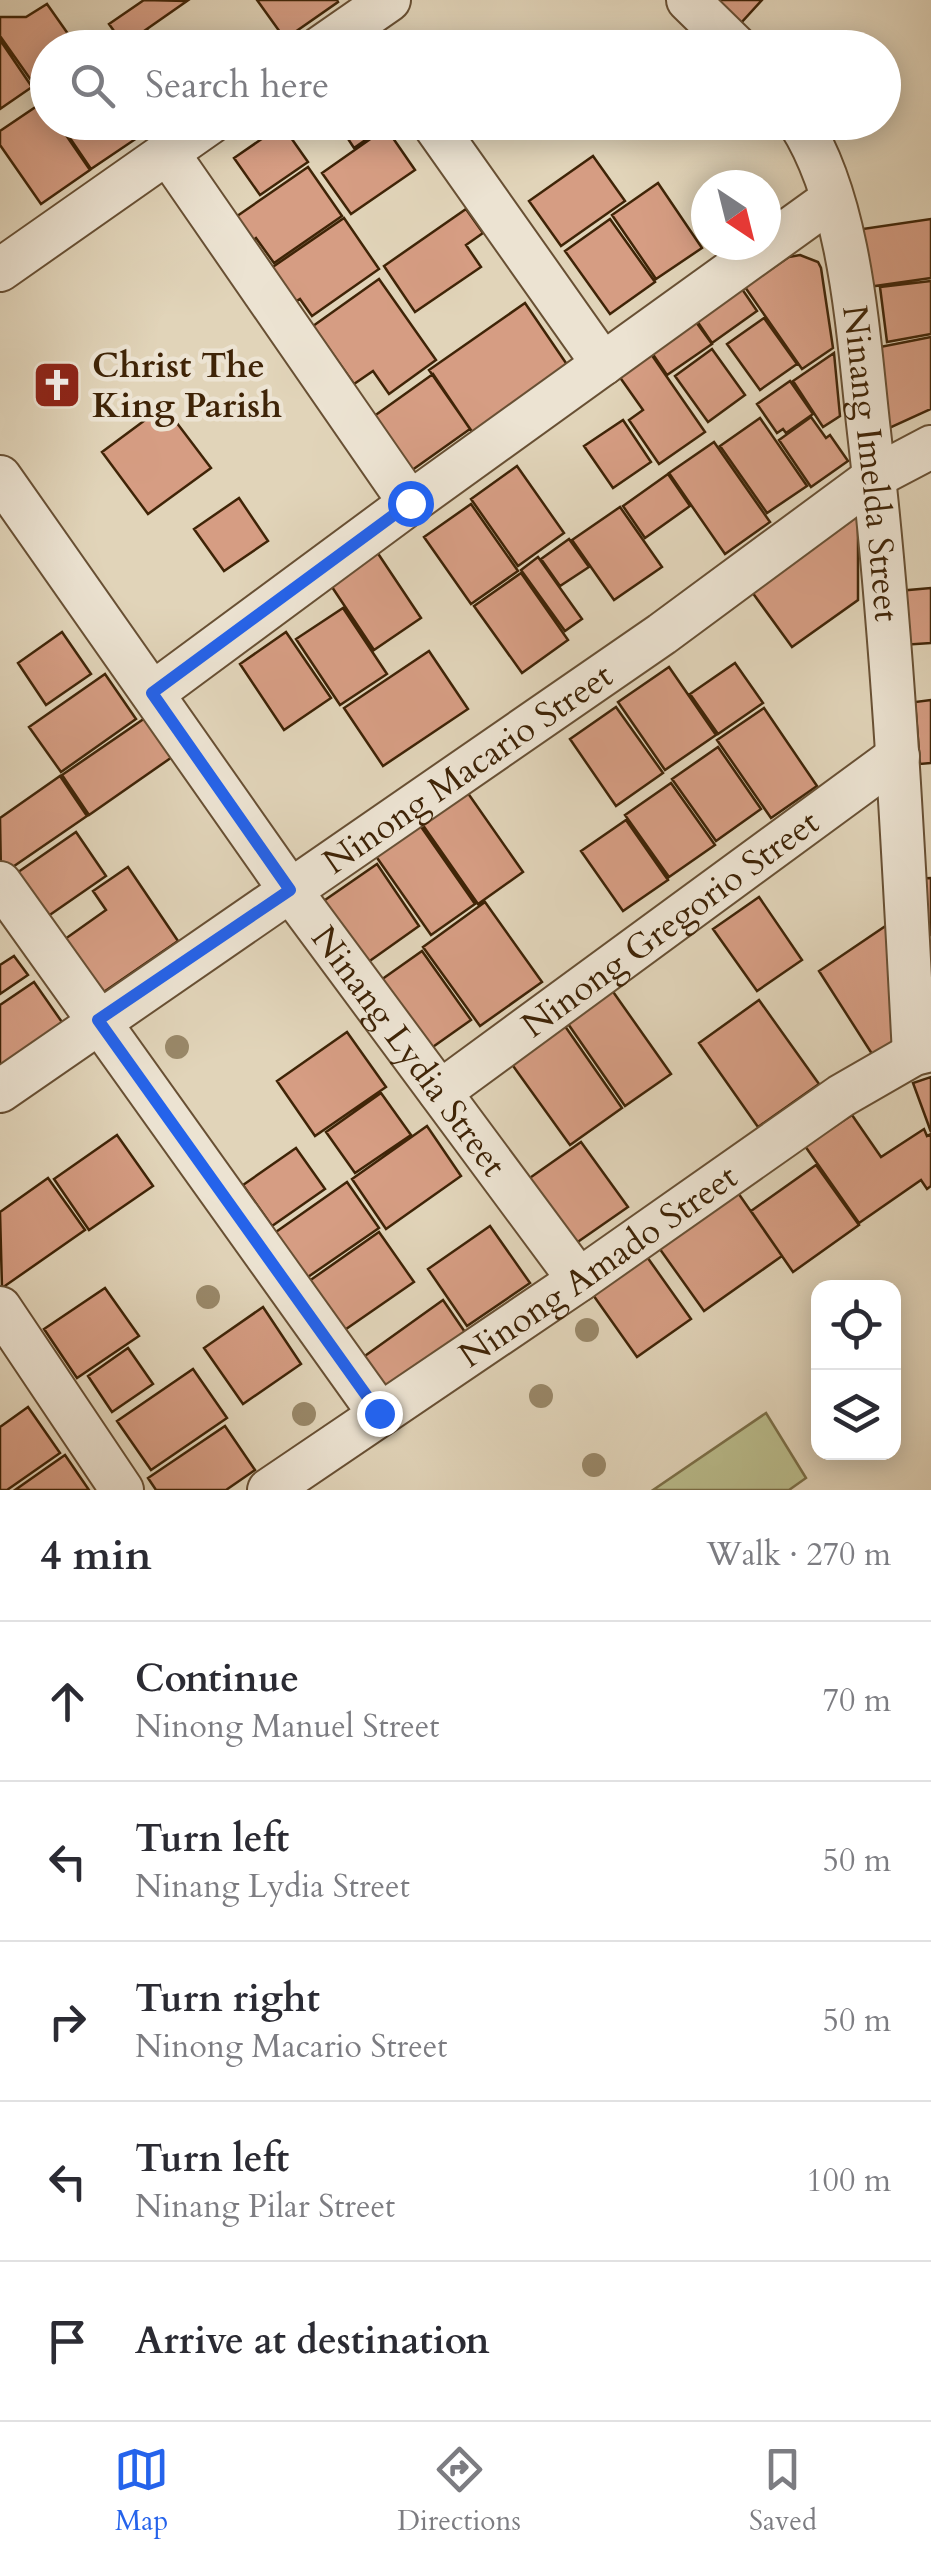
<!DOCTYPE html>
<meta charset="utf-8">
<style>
body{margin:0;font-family:Cardo,serif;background:#f7f7f7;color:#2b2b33}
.controls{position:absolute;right:30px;bottom:30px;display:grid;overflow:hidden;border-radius:20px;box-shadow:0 5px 25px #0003}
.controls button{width:90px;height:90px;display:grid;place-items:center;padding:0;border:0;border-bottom:2px solid #e1e1e2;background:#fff;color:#2b2b33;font:50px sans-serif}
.compass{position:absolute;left:691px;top:170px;width:90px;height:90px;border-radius:50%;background:#fff;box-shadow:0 5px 25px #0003;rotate:145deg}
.stop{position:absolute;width:30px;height:30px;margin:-22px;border:8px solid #2563eb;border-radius:50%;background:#fff}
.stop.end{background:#2563eb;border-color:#fff;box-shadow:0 2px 10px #0008}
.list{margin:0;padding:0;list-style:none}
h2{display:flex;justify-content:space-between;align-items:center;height:130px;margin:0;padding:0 40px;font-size:42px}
h2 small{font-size:32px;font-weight:400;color:#7c7c81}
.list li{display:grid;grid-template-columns:65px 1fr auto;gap:30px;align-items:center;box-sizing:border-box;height:160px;padding:0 40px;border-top:2px solid #e1e1e2}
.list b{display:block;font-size:38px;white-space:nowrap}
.list p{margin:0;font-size:32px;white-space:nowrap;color:#7c7c81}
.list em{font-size:32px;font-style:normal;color:#7c7c81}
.icon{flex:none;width:55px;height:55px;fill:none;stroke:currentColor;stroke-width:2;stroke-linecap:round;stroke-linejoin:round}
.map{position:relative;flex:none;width:931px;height:1490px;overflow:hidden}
.search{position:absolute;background:#fff;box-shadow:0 5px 25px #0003;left:30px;right:30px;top:30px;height:110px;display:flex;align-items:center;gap:25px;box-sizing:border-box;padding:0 35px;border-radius:55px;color:#7c7c81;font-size:38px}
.sheet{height:930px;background:#fff}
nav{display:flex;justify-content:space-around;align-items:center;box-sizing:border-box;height:140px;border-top:2px solid #e1e1e2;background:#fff;font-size:28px;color:#7c7c81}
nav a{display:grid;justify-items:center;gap:5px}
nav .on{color:#2563eb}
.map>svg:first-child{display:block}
.green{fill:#b9bb8b;stroke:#7c7049;stroke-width:2.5}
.building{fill:#d69d83;stroke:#3f2407;stroke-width:2.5}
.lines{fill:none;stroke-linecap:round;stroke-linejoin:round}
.minor-casing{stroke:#685034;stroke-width:46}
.minor{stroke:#ece3d2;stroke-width:42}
.tree{fill:#998869}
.route{stroke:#2563eb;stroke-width:12}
.labels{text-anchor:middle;stroke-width:9;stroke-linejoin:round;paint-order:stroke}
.poi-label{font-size:35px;font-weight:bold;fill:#3f2407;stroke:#ece3d2;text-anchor:start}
.street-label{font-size:35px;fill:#3f2407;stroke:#ece3d2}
</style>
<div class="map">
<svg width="931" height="1490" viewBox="0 0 931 1490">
<rect width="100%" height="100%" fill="#e1d4b9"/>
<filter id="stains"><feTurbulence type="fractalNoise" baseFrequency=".002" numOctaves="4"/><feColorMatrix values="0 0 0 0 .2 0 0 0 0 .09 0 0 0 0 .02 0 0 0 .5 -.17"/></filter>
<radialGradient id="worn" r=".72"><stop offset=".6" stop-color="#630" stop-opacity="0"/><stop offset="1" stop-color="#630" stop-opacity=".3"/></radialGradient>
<path class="green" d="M766,1413L806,1478L789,1490H653Z"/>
<path class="building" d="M144,0L187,1L124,45L109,24Z
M257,0H337L338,2L285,39Z
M710,0H762L740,24Z
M47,4L78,48H48V84L38,90L0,36V17H26Z
M148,31L160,48H124Z
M0,40L32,87L0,109Z
M43,102L48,108V122H57L90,170L41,204L0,145V131Z
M59,122H131L140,136L91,169Z
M132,122H160L141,136Z
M337,122H391L354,148Z
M282,125L308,162L260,195L234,158Z
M386,128L415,170L351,214L322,173Z
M593,156L625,201L561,246L529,201Z
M308,167L342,216L274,263L256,238L244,247L227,223Z
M658,183L702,248L656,279L612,215Z
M466,209L483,233L466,245L481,267L415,312L384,266Z
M344,218L379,269L312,316L300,299L287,307L264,273Z
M610,219L655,282L610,314L565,251Z
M931,219V278L861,288L849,231Z
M800,255L818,262L821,268L833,348L802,369L745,287L789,257Z
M379,279L436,360L389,394L373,371L354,384L313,326Z
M931,281V334L887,342L880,287Z
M742,289L757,311L712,343L697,321Z
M525,303L568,366L473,433L429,370Z
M764,318L797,364L760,390L727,344Z
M696,322L712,344L667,375L652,353Z
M931,337V409L885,430L875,348Z
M712,349L745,395L708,422L675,376Z
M834,353L840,416L823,427L793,381Z
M651,354L705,432L659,464L629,420L643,410L619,376Z
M433,374L470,429L408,473L370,419Z
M790,381L813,414L786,433L783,429L777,433L757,404Z
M164,406L211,468L148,514L102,452Z
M811,417L826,438L830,435L848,461L811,487L779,440Z
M760,418L807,486L767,513L720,446Z
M623,420L651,462L613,488L584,446Z
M714,442L770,522L725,554L669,473Z
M517,466L564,533L518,566L471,499Z
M668,474L690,506L645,538L623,506Z
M239,498L268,541L224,571L194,529Z
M471,504L518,571L471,604L424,537Z
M620,507L662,567L614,600L572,540Z
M858,516V600L792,647L752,592Z
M569,539L589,567L560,586L541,559Z
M377,552L421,618L374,650L330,584Z
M538,557L582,619L565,631L521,570Z
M521,573L568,640L522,673L474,606Z
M931,588V643L902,645L898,591Z
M343,608L387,674L340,705L296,639Z
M62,632L91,674L46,705L18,663Z
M286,632L331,698L284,730L240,664Z
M429,651L468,709L383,766L344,708Z
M735,663L763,703L718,734L690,694Z
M669,667L716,735L665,770L618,702Z
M105,674L136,719L61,772L29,727Z
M931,700V763L920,764L915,702Z
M616,707L663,773L616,806L570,739Z
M764,708L817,786L771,818L717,740Z
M148,716L175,755L89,815L62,775Z
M718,747L761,809L716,841L672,779Z
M60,776L87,816L1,875L0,818Z
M671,783L715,845L669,877L625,815Z
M465,789L523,872L478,904L420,821Z
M626,820L668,880L623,911L581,851Z
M417,821L475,904L431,935L373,852Z
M76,832L106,876L41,921L11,877Z
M377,864L419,926L357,970L312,909Z
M128,867L178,941L95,998L58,944L106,910L93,891Z
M931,878V935L920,936L916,879Z
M759,897L802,960L757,991L713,929Z
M485,902L542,982L480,1026L423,947Z
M887,925L897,1043L874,1057L819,971Z
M422,951L471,1020L420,1056L371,987Z
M14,956L28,975L0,994V965Z
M34,982L64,1025L0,1070V1005Z
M609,986L671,1074L625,1106L564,1018Z
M759,1000L819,1084L758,1127L699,1043Z
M560,1019L622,1108L570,1145L506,1056Z
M347,1032L386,1087L315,1136L277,1081Z
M931,1077V1132L913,1083Z
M381,1093L411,1135L355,1173L326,1132Z
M852,1115L881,1157L924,1129L927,1136L931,1134V1186L927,1189L921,1180L859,1223L805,1146Z
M427,1126L461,1176L386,1229L352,1179Z
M117,1135L153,1186L89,1230L54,1179Z
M581,1142L628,1207L569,1248L524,1182Z
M296,1148L325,1189L272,1226L243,1185Z
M816,1165L859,1225L793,1272L751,1211Z
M48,1178L85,1230L2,1288L0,1212Z
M347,1182L379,1228L305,1279L273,1234Z
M736,1190L782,1256L704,1311L657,1245Z
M490,1226L530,1283L467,1326L428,1269Z
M379,1232L414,1282L336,1336L302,1286Z
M645,1254L691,1319L637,1357L591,1292Z
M105,1288L139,1336L77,1378L44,1329Z
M443,1300L469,1338L381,1400L355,1363Z
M263,1307L301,1364L243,1404L204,1348Z
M128,1348L153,1384L112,1412L88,1376Z
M193,1369L227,1418L151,1470L117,1421Z
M28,1407L60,1453L7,1490H0V1427Z
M225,1426L255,1470L226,1490H156L148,1478Z
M65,1455L89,1490H15Z"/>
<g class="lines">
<g class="minor-casing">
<g id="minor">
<path d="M688,0L737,48"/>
<path d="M320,48L389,0"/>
<path d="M432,122L603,364"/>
<path id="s1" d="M799,122C852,204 858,337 869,432C893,638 903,846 914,1054"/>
<path d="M167,152L410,503"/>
<path d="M0,270L211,122"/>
<path id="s2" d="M0,477L290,890L579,1280"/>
<path d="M153,693L410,503L832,199"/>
<path d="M0,883L379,1413"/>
<path id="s3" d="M0,1091L662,634L876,476L931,447"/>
<path id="s4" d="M440,1092L898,756"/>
<path d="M0,1308L122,1490"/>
<path id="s5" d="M269,1490L579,1280L841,1096L914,1054L931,1050"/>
</g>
</g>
<use href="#minor" class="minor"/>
</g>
<g class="tree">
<circle cx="177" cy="1047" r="12"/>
<circle cx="208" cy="1297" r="12"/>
<circle cx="587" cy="1330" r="12"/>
<circle cx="541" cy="1396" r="12"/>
<circle cx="304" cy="1414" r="12"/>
<circle cx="594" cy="1465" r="12"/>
</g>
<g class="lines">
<path class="route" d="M379,1413L98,1020L290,890L152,693L410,503"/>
</g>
<defs>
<g id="church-square" transform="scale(2.5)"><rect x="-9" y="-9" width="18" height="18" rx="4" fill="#8f2418" stroke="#ece3d2"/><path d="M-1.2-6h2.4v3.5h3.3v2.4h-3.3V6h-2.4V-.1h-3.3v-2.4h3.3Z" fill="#fff"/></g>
</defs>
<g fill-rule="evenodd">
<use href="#church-square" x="57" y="385"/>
</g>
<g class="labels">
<g class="poi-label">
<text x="92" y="377">Christ The<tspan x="92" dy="40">King Parish</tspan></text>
</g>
<g class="street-label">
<text dy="12" stroke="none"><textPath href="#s1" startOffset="352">Ninang Imelda Street</textPath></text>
<text dy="12" stroke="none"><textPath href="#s3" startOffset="568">Ninong Macario Street</textPath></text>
<text dy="12" stroke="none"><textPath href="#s4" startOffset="285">Ninong Gregorio Street</textPath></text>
<text dy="12" stroke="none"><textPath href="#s2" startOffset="705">Ninang Lydia Street</textPath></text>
<text dy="12" stroke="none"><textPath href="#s5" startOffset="398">Ninong Amado Street</textPath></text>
</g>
</g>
<rect width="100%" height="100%" filter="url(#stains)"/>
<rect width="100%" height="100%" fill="url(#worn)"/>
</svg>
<div class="controls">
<button><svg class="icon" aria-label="locate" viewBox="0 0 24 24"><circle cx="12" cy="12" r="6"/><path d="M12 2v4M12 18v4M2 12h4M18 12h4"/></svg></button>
<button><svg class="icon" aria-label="layers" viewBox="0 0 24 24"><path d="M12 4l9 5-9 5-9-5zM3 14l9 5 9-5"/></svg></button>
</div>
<svg class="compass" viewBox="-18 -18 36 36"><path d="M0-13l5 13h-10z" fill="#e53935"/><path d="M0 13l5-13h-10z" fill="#7c7c81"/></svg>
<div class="stop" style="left:410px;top:503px"></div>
<div class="stop end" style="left:379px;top:1413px"></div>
<div class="search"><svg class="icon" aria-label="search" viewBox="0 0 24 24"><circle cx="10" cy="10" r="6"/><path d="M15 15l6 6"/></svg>Search here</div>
</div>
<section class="sheet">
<h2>4 min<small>Walk · 270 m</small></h2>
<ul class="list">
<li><svg class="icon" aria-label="ahead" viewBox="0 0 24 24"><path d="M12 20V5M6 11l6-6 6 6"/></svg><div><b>Continue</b><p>Ninong Manuel Street</p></div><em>70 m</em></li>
<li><svg class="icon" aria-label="left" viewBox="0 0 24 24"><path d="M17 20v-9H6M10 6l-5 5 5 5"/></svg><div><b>Turn left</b><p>Ninang Lydia Street</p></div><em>50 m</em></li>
<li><svg class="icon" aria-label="right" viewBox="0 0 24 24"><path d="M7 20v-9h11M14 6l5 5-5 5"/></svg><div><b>Turn right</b><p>Ninong Macario Street</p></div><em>50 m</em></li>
<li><svg class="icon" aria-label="left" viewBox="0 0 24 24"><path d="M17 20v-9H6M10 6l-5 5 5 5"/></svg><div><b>Turn left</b><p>Ninang Pilar Street</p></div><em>100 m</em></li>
<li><svg class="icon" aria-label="arrive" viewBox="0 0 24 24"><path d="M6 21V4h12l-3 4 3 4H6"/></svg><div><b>Arrive at destination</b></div></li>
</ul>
</section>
<nav>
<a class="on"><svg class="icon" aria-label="map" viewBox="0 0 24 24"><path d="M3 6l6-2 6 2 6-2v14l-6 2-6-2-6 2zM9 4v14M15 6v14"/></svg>Map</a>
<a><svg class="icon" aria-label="directions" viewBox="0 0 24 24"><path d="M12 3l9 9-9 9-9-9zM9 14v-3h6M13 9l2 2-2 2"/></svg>Directions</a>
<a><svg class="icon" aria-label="saved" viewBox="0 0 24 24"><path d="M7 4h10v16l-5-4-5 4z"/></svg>Saved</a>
</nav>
